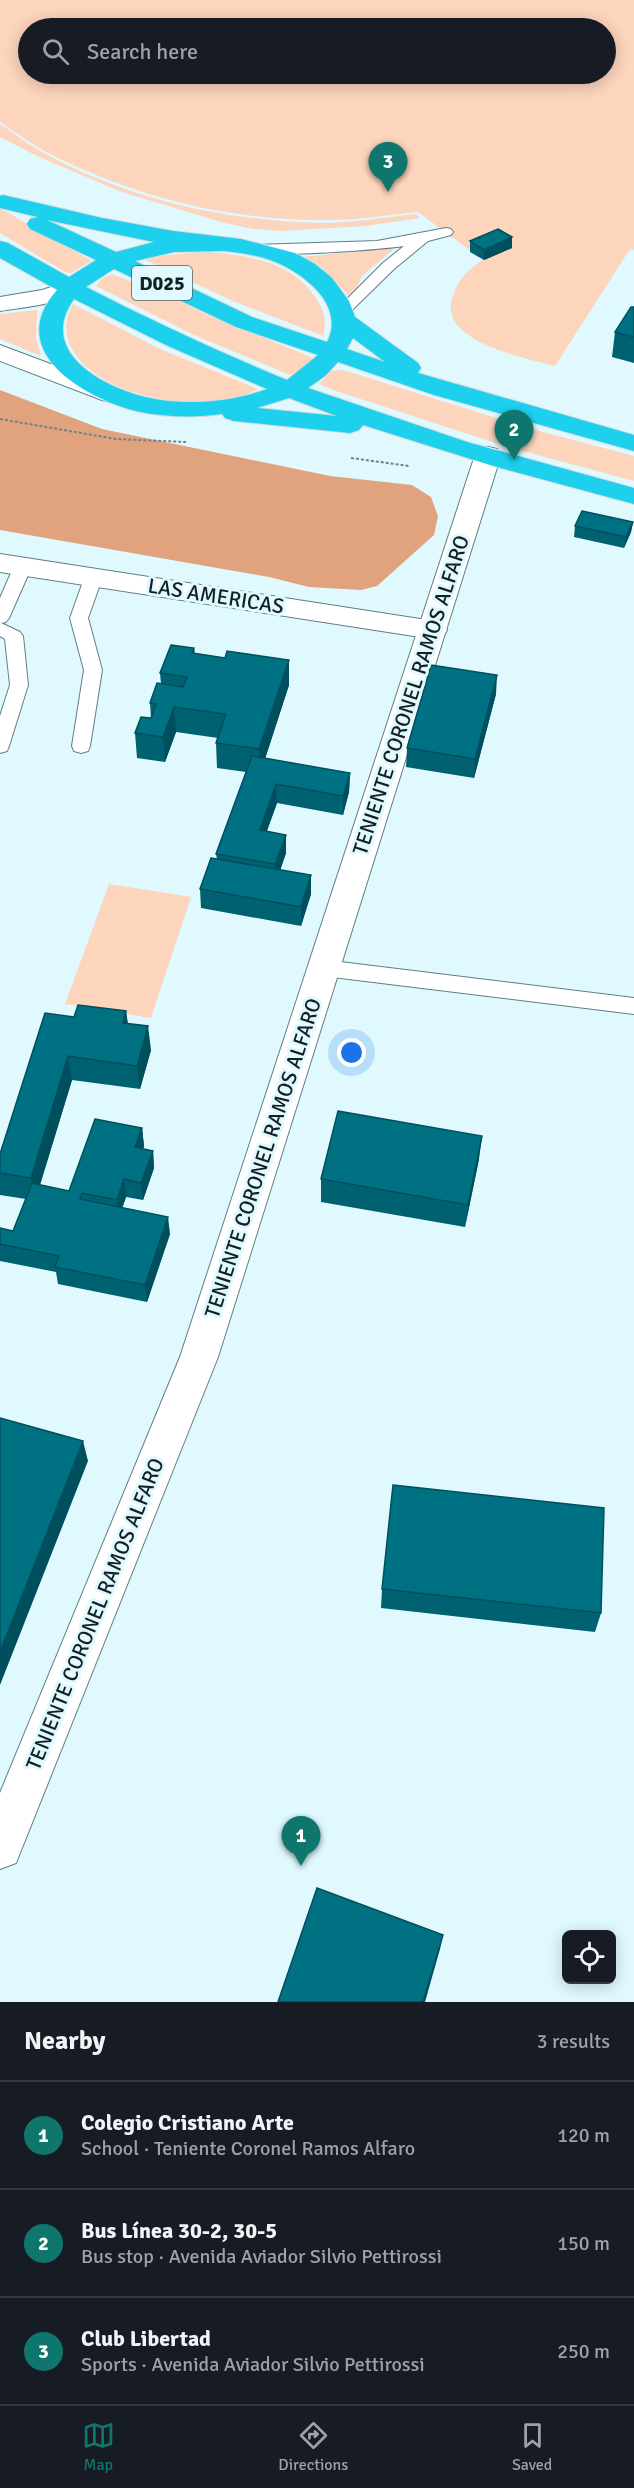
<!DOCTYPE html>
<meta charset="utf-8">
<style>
body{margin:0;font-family:Signika,sans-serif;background:#20242c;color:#f1f3f6}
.controls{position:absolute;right:18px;bottom:18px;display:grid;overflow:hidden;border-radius:9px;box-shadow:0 3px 15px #0003}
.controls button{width:54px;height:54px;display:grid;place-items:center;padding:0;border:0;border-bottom:2px solid #363941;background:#171b24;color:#f1f3f6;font:30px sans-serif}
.you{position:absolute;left:352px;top:1053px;width:21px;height:21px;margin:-15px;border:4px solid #fff;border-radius:50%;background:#1a73e8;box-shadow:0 0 0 9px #1a73e833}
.badge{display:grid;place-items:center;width:39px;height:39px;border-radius:50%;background:#0f766e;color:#fff;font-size:20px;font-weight:700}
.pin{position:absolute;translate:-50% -50px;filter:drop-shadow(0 2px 3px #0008)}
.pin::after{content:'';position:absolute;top:32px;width:21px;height:18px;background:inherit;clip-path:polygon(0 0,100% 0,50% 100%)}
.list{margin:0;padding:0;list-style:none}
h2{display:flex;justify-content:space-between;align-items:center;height:78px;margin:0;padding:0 24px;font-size:26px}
h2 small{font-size:20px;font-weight:400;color:#9ea1a6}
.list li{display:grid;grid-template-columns:39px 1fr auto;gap:18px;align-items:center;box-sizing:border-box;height:108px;padding:0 24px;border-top:2px solid #363941}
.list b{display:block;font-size:22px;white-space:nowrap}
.list p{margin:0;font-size:20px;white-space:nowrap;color:#9ea1a6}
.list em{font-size:20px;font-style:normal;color:#9ea1a6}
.icon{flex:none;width:33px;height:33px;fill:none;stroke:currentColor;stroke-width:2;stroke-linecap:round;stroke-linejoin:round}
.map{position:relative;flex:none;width:634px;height:2002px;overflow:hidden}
.search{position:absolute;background:#171b24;box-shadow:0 3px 15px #0003;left:18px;right:18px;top:18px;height:66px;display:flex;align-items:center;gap:15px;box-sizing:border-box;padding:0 21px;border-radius:33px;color:#9ea1a6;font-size:22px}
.sheet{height:402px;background:#171b24}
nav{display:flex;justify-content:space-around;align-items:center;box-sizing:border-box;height:84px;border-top:2px solid #363941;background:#171b24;font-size:16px;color:#9ea1a6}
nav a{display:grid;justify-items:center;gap:3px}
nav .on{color:#0f766e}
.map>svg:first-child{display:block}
.green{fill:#fdd4bc;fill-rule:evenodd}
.forest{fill:#e0a37d}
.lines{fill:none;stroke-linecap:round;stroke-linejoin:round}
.service-casing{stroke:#617e85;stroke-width:2}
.minor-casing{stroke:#617e85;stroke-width:2}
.tertiary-casing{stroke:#617e85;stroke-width:2}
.motorway-casing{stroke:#d9dbdb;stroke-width:2}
.path{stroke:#708387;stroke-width:2;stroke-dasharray:3 2;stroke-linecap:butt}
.service{fill:#fff;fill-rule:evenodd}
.minor{fill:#fff;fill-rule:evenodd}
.tertiary{fill:#fff;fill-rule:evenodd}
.motorway{fill:#1cd0ee;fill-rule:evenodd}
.wall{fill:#006171}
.shaded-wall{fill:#004f5c}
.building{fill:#007183;stroke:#004f5c;stroke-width:1.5}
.labels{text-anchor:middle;stroke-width:6;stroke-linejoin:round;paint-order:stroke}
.shield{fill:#dff9ff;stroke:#506064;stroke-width:1.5}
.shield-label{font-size:20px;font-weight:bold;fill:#131f21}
.street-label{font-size:21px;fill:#131f21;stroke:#dff9ff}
</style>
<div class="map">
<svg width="634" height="2002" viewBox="0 0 634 2002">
<rect width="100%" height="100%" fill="#dff9ff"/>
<path class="green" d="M0,0H634V250L630,249L555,366C526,358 439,342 452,299C458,279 467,270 483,260L418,212C388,215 357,220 327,220C230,221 136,197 50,154C33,145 16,133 0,122ZM28,28H606V74H28Z
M0,124C14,133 27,144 42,152C127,199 224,221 321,223C352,223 385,217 416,214L420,218L366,226L280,231L253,229L221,222L122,192L39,157L0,137Z
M0,208L90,260L91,261L71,273L65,272L0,233Z
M395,248L362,276L353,296L350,297L321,267L301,257Z
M206,252C246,255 291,261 315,297C324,309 327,321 323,336L233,301L145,260L157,256Z
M112,274L166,295L214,318L311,357L312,360L304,368L290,375L194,335L96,286L103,278Z
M73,304L160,349L258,389C210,417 92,399 69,343C64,329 66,316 73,304Z
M37,310L36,338L41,356L0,339V314Z
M343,370L528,428L634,456V481L508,447L333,390L319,384L331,371Z
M109,884L191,897L151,1018L65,1004Z"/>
<path class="forest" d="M0,390L102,429L330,476L412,485L431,497L438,516L434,535L377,586L361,590L309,587L269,577L0,530Z"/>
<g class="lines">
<g class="service-casing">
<path id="service" d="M446,228L451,229L453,232L451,235L428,241L394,269L347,315H337L334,312L383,263L404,246C383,249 257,260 248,249L255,245L377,241Z
M23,560L29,562L32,566L9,618L6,622L1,623L20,632L23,636L28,685L9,746L7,751L0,753V716L10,685L5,639L0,636V598L14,566L17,562Z
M94,570L100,572L103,576L88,618L102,670L90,746L88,751L81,753L74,751L72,746L84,670L70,618L85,576L88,572Z
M324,960L634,998V1014L324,976L317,974L314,968L317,962Z"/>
</g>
<g class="minor-casing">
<path id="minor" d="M0,554L433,621L443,623L447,630L443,637L433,639L0,572Z"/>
</g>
<g class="tertiary-casing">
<path id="tertiary" d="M70,281L78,283L82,288C71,303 19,308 0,311V297L42,290Z
M0,345L120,390L123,395L120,400L111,402L102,400L0,361Z
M488,447L497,449L501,455L218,1357L16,1863L0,1869V1793L180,1357L475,455L479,449Z"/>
</g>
<g class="motorway-casing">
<path id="motorway" d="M3,195L102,218L173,231L241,239L295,253L315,264L332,278L349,301L355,317L418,363L421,368L418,373L634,435V451L434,395L338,362L325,376L308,388L467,442L634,488V504L493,466L363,425L359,430L350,433L234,421L225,418L222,414C195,418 167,417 140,412C87,400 2,352 57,290L0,258V241L8,243L69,277L96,260L30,229L27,224L30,219L38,217L0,208V196ZM47,220L154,242L116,252ZM225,251C243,253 263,256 280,264C308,277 345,307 327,342L252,317L135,261L174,252ZM114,269L236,327L318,355L287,380C219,352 152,321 86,287ZM74,299L168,346L267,389C234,401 196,405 161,400C116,394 33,357 74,299ZM353,338L385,362L347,349ZM289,398L337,416L257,408Z"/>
</g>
<path class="path" d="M0,419L116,439L186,442
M351,458L409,466"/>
<use href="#service" class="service"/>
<use href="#minor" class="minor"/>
<use href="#tertiary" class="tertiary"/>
<use href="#motorway" class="motorway"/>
</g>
<path class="wall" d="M512,237V248L484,260L470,252V241Z
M634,307V363L612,357L615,332Z
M633,522L631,532L624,548L574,537L575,526Z
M194,648L195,653L225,658L289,660V685L265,759L350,773L349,792L343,815L277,803L267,831L286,835V853L280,870L311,875V894L301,926L201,908L200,889L217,859L216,854L246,772L217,768L216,743L218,738L176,732L165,762L137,758L135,733L151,718L150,703L161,684L160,673Z
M496,694L474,778L406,767L407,748Z
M126,1011L128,1024L151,1050L140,1089L72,1080L40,1185L69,1191L142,1128L144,1146L143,1149L153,1151L154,1168L143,1200L126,1197L122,1208L170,1234L147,1302L58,1284L56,1272L0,1261V1228L13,1231L26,1199L0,1195V1154L74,1017Z
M479,1159L465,1227L321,1202V1179Z
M382,1589L601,1613L595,1632L381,1608Z"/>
<path class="shaded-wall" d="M512,237V248L484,260V250Z
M633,522L631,532L624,548L626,537Z
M289,660V685L260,774L259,749Z
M497,675L496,694L474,778L475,759Z
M174,707L176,732L165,762L163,737Z
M350,773L349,792L343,815V796Z
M276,784L277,803L260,849V830Z
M286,835V853L276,883L275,864Z
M311,875V894L301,926V907Z
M126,1011L129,1035L123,1023Z
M148,1026L151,1050L140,1089L137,1066Z
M68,1056L72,1080L35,1201L31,1178Z
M142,1128L144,1146L137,1165L135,1147Z
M482,1136L479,1159L465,1227L468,1205Z
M153,1151L154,1168L143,1200L141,1183Z
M124,1179L126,1197L119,1218L117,1200Z
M168,1217L170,1234L147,1302L145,1285Z
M83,1441L88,1461L0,1685V1652Z
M443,1935L440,1949L425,2002H423Z"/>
<path class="building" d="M498,229L512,237L484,250L470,241Z
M631,307H634V337L615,332Z
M582,511L633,522L626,537L575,526Z
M171,645L194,648L192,653L225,658L227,651L289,660L259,749L216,743L226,714L174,707L163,737L135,733L141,717L151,718L156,704L150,703L157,683L183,687L187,677L160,673Z
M431,665L497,675L475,759L407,748Z
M252,756L350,773L343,796L276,784L260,830L286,835L275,864L216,854Z
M211,858L311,875L301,907L200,889Z
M78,1005L126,1011L123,1023L148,1026L137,1066L68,1056L31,1178L0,1173V1154L45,1013L74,1017Z
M338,1111L482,1136L468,1205L321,1179Z
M95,1119L142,1128L135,1147L153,1151L141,1183L124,1179L117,1200L82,1193L80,1199L168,1217L145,1285L55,1267L59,1256L0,1244V1228L13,1231L32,1183L69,1191Z
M0,1418L83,1441L0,1652Z
M393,1485L604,1508L601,1613L382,1589Z
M317,1888L443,1935L423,2002H278Z"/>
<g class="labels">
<rect class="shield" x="132" y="266" width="60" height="34" rx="4.5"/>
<g class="shield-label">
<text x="162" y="290">D025</text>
</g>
<g class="street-label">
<text transform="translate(216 596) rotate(9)" y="7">LAS AMERICAS</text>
<text transform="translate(411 695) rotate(-72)" y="7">TENIENTE CORONEL RAMOS ALFARO</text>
<text transform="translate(263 1158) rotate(-72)" y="7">TENIENTE CORONEL RAMOS ALFARO</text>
<text transform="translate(95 1614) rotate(-68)" y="7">TENIENTE CORONEL RAMOS ALFARO</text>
</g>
</g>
</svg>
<div class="controls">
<button><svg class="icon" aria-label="locate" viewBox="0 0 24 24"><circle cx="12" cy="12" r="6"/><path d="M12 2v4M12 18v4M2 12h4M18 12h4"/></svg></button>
</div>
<div class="you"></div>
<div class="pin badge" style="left:301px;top:1866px">1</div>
<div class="pin badge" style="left:514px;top:460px">2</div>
<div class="pin badge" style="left:388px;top:192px">3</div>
<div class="search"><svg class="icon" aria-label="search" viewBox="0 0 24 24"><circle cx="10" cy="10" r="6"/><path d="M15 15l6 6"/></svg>Search here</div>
</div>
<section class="sheet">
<h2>Nearby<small>3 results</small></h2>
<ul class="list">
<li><span class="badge">1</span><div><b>Colegio Cristiano Arte</b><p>School · Teniente Coronel Ramos Alfaro</p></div><em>120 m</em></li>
<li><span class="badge">2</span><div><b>Bus Línea 30-2, 30-5</b><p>Bus stop · Avenida Aviador Silvio Pettirossi</p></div><em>150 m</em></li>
<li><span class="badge">3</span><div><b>Club Libertad</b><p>Sports · Avenida Aviador Silvio Pettirossi</p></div><em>250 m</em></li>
</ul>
</section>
<nav>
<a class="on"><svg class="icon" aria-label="map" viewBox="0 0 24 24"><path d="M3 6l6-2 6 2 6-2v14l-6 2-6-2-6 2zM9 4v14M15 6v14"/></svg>Map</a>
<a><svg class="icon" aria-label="directions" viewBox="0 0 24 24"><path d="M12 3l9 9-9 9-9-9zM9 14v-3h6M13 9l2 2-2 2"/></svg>Directions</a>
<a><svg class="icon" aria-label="saved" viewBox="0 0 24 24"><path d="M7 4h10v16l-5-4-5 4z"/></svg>Saved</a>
</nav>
